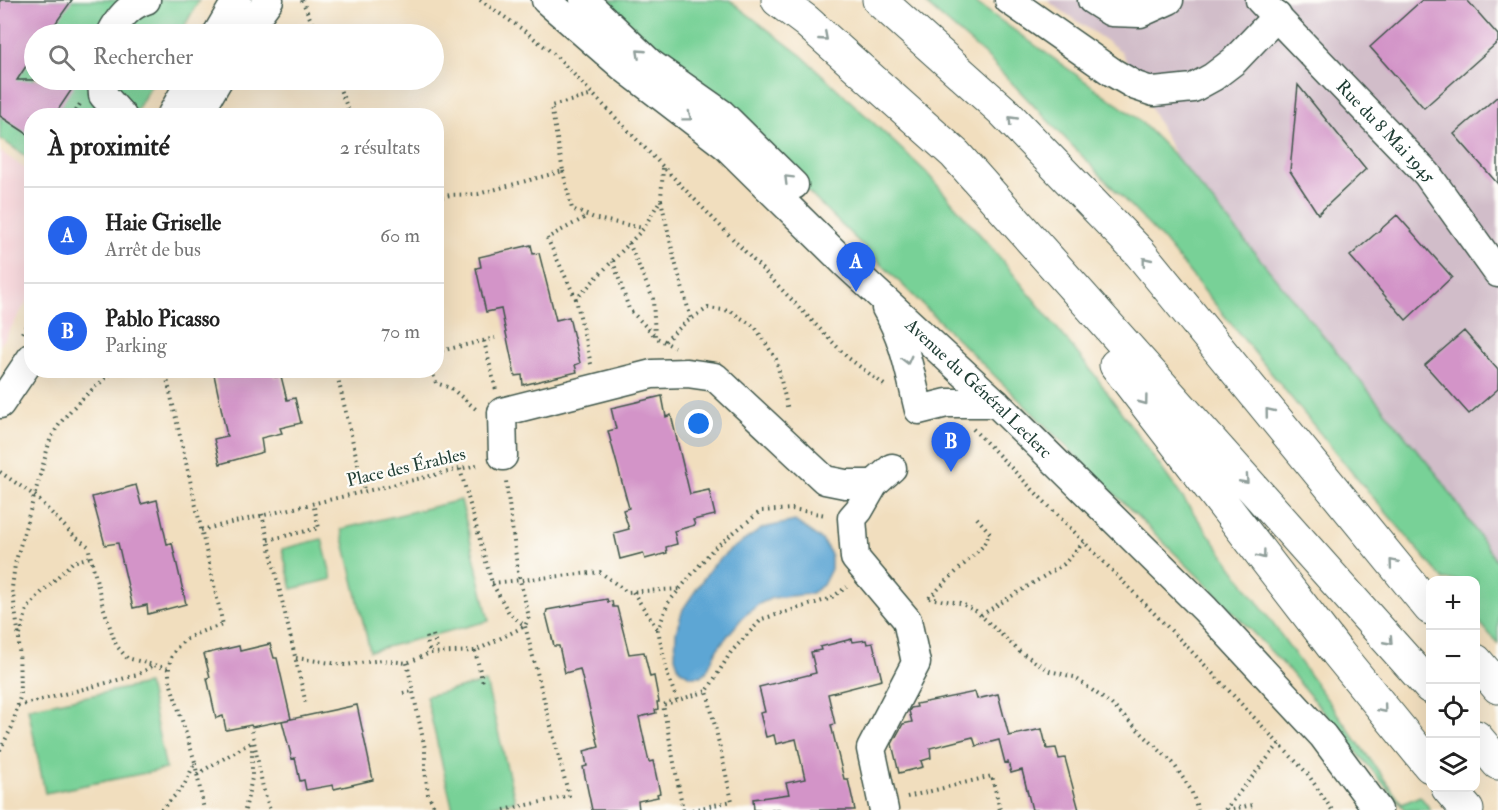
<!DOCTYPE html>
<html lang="fr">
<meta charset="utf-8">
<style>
body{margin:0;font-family:"IM FELL Double Pica",serif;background:#f2f2f2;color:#222}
.controls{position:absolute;right:18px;bottom:18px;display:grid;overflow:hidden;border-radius:12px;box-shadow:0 6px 24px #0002}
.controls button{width:54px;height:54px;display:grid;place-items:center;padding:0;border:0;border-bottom:2px solid #e0e0e0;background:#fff;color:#222;font:30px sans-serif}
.you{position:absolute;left:699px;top:424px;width:21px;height:21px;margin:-15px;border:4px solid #fff;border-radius:50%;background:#1a73e8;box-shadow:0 0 0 9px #1a73e833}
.badge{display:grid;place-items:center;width:39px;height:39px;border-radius:50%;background:#2563eb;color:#fff;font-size:20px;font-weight:700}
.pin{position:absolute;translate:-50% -50px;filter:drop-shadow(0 2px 3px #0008)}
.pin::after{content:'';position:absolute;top:32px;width:21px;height:18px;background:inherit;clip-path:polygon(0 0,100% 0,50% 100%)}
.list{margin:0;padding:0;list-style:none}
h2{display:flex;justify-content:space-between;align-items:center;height:78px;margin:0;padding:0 24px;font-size:26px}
h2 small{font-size:20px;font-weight:400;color:#767676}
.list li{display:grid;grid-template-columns:39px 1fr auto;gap:18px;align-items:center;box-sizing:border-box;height:96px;padding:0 24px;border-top:2px solid #e0e0e0}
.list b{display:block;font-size:22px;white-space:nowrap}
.list p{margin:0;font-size:20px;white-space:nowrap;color:#767676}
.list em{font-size:20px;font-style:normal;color:#767676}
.icon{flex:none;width:33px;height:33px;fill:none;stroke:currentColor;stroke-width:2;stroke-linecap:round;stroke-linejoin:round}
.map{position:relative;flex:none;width:1498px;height:810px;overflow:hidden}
.search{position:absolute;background:#fff;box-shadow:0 6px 24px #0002;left:24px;top:24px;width:420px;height:66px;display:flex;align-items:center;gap:15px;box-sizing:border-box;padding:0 21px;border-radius:33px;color:#767676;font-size:22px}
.panel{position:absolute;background:#fff;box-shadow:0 6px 24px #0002;left:24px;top:108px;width:420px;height:270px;border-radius:24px}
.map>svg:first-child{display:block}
.built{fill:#f6cfd6}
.industrial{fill:#d1bdc9}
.green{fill:#78d197;stroke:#4c8766;stroke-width:1.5}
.water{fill:#5da6d4;stroke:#3e7284;stroke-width:1.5}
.building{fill:#d394c8}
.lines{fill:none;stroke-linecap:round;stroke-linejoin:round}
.minor-casing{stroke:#3e5549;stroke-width:31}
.highway-casing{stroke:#3e5549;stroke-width:35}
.path{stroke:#3e5549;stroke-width:4;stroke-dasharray:1.5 4.5;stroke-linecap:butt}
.minor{stroke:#fff;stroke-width:28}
.highway{stroke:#fff;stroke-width:33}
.oneway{stroke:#8f9e9a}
.labels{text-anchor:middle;stroke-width:4.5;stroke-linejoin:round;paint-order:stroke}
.street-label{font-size:18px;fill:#1f3d34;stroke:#fdfcf7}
</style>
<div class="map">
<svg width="1498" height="810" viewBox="0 0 1498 810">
<rect width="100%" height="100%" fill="#fdfcf7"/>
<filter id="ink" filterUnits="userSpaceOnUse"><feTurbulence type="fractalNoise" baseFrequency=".0167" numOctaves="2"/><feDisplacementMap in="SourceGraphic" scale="12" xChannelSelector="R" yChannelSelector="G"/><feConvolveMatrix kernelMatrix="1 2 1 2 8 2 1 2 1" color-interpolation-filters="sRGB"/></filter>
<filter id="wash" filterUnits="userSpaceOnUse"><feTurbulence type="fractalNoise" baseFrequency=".008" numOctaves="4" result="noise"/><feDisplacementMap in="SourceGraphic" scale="24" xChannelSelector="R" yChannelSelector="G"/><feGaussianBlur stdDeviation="1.35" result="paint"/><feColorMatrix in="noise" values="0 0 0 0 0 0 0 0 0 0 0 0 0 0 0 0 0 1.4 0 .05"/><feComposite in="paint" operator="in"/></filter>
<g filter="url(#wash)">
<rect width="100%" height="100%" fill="#f1debe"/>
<path class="built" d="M0,151L31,173L32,293L0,346Z"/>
<path class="industrial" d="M1046,0H1498V582L1176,157L1121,51Z"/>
<path class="green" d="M0,0H199L180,34H34V80H154L134,115L32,116L31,160L0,138Z
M604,0H729L802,56L926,172L1002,260L1094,374L1402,804L1420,796L1431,810H1405L1288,669L1206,584L723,108Z
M934,0H972L1138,119L1176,157L1440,478L1498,564V644L1476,618V580H1444L1354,475L1163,240L984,54L927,5Z
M461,500L489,621L370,651L341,529Z
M322,539L332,579L292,589L282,549Z
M486,682L515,801L475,810H453L426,696Z
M148,684L166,769L45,793L28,708Z"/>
<path class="water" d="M795,521L822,540L831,554V569L823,585L810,594L772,598L759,604L743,617L729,634L718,648L706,672L701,676H690L679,669L675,657L676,632L683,609L712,566L730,550L763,528Z"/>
<g id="blocks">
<path class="building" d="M0,0H72L48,34H34V54L17,80H64L74,86L54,116H32V137L0,116Z
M1422,0H1467L1498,35V42L1424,108L1370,47Z
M1298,85L1366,169L1318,214L1290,171Z
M1498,96V184L1454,134Z
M1397,215L1452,277L1406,320L1350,256Z
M531,245L533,254L539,253L556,320L569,317L580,363L575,365L577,372L523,385L522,375L515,376L501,309L486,312L476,268L481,267L479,257Z
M1464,331L1498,370V389L1469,414L1425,365Z
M213,370H274L275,377L281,376L287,400L295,398L301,423L280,428L282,433L261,438L263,452L220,464L214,439L227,436Z
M662,396L666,417L671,415L690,494L709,490L715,515L693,520L695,525L674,531L677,544L666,547L667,553L645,559L643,553L620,559L614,533L629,529L623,510L629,508L608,431L616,429L611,408Z
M136,485L141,504L157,500L167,544L172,543L186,604L148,614L147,605L133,608L118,543L105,545L92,497Z
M607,599L608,602L612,601L613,607H617L629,654L644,652L650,677L654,676L659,702H657L658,709L655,710L656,713L639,717L649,762L653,761L660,793L657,794L658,797L638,801L639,810H592L583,767L587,766L584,751L599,747L580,669L565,673L559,646H554L546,614L547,610Z
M852,639L853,642L866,640L867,644L873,643L882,680L828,694L835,724L831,725L844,779H848L855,810H754L753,799L789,794L786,783L805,779L796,739L776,744L774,735L766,737L760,713L765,712L759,687L816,673L811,652L821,650L820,647Z
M270,644L274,658H277L291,719L252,727L251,725L226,730L223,716L216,718L207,678L210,677L204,654L239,646L240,651Z
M975,692L977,699L998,694L1009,736L1042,729L1047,749L1056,748L1059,759L1065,758L1079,810H1032L1022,770L1011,773L1008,762L1005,763L999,740L976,746L973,737L930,748L931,758L921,761L923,767L899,773L892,744L903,724L912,722L909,711L911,708L917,707L916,704Z
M357,705L373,780L334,789L333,785L306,790L304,780L300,781L295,758L292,759L282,721Z"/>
</g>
</g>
<g filter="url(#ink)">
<use href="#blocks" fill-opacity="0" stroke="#3e5549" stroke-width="1.5"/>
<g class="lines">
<g class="minor-casing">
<g id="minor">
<path id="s1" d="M546,0L623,67L726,146L847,265L996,403L1205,609L1323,736L1378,810"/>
<path d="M584,0L651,64L722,114L794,185"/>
<path d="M1009,0L1112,72L1136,86L1154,92L1193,88L1213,77L1234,61L1277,16"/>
<path d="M1092,0L1111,12L1140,13L1169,0"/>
<path id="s2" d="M1260,0L1427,174L1498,273"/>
<path d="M111,34C118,19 130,5 146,0"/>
<path d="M217,34L237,0"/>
<path d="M244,34L269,0"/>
<path d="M102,80L103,95L122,116"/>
<path d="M171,116L191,80"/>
<path d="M197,116L218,80"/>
<path d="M886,308C905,340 910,374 919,410L947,403H996"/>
<path d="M0,404L32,357"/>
<path d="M503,456L502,412L652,374L687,373L715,377L825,480L845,484H874"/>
<path d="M884,810L871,749L916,663L907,620L855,558L852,518L859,510L874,484L892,468"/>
</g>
</g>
<g class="highway-casing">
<path id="highway" d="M778,0L806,21L955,154L1430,687
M879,0L1003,111L1140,253L1430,608
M1116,365L1337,652L1430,766
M1476,661L1498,687
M1476,737L1498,763
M1448,788L1467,810"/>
</g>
<path class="path" d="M302,0L317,34
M480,0L522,29L554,54L847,357L887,387
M336,80L351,116
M73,116L80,104
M563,171L572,209L597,219L643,228
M436,198L450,195L478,194L563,171L551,106L593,95
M661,200L674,258L691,319
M629,243L653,299L655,337L674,347
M613,261L629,309L655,336
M576,299L547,238L588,216
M22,333L32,315
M484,341L496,390
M665,341L685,323L708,308L730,311L755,327L776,359L788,410
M436,352L495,338
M591,364L576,299L643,229L661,199L663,168
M336,370L364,490
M432,370L436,383L451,388L477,410
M973,429L1200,660L1279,744L1307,773L1332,810
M460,469L492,583L509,613L525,626L569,796L504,810
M0,472L35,496L74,536L88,546L102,603L116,645L127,658L169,669
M262,514L306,704
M201,530L481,464
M268,540L319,528L313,503
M492,583L600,572L627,592L679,589
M633,592L658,630
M929,598L960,603L976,611L1019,651L1050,671L1074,677L1111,704L1173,763L1191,790L1198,810
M929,598L983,546L990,533L976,517
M981,615L1064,564L1084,542
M20,635L27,609L42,592L73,562L91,557
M433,635L438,652
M426,637L430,653
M475,651L483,683
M296,658L345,665L383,660L407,663L430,653L475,651L525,626L529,617L518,572L506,481
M407,663L425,749V770L428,794L436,810
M403,693L412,691
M677,700L668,676L658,630L668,603L713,549L761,511L792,509L826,515
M18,706L137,675L153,666
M252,731L263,788L270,810
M0,750L12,727L20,697L19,638L12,588L15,564L50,440C65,410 90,392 115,370
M195,763L204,810
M197,774L252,742
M907,797L992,776L1000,810
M161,810L184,786L195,762C189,743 183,724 177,704C174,694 168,680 169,668C171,640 200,631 223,625L165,370
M245,810L252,778V743
M683,810L663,705L707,691
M692,810L732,801L707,691L731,652L762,619L829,599L847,587
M1225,810L1279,744
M1227,810L1253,805"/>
<use href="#minor" class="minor"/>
<use href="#highway" class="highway"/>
</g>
<defs><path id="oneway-chevron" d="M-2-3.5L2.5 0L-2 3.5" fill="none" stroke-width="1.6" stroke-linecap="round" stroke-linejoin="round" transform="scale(1.5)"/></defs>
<g class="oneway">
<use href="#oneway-chevron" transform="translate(824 37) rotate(41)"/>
<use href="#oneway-chevron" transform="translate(640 53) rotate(-137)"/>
<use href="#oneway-chevron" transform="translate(688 117) rotate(37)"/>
<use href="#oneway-chevron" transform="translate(1012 120) rotate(-134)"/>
<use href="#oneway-chevron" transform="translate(788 179) rotate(-135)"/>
<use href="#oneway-chevron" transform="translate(1146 261) rotate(-129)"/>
<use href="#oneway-chevron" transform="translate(907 360) rotate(76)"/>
<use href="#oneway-chevron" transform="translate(1144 401) rotate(53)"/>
<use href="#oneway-chevron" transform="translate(1269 412) rotate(-129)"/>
<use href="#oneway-chevron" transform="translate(1245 480) rotate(48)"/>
<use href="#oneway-chevron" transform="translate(1262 555) rotate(53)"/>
<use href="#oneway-chevron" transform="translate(1393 563) rotate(-130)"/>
<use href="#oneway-chevron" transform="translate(1389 641) rotate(48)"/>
<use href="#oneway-chevron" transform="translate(1383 709) rotate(50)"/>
</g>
</g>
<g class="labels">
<g class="street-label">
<text dy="6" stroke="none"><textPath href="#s2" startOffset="182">Rue du 8 Mai 1945</textPath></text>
<text dy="6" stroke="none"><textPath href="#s1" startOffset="582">Avenue du Général Leclerc</textPath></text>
<text transform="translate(406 467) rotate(-13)" y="6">Place des Érables</text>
</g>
</g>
</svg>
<div class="controls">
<button>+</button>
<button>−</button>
<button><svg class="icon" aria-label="locate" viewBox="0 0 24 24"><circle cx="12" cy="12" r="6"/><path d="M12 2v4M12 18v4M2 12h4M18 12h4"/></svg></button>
<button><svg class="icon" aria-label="layers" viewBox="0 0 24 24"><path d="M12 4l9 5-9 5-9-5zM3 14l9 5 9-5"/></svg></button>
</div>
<div class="you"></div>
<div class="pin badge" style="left:856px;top:292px">A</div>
<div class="pin badge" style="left:951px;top:472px">B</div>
<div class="search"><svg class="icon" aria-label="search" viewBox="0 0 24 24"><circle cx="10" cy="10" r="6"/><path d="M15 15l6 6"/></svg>Rechercher</div>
<section class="panel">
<h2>À proximité<small>2 résultats</small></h2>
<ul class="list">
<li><span class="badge">A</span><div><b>Haie Griselle</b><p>Arrêt de bus</p></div><em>60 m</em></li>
<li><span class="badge">B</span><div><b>Pablo Picasso</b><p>Parking</p></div><em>70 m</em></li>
</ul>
</section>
</div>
